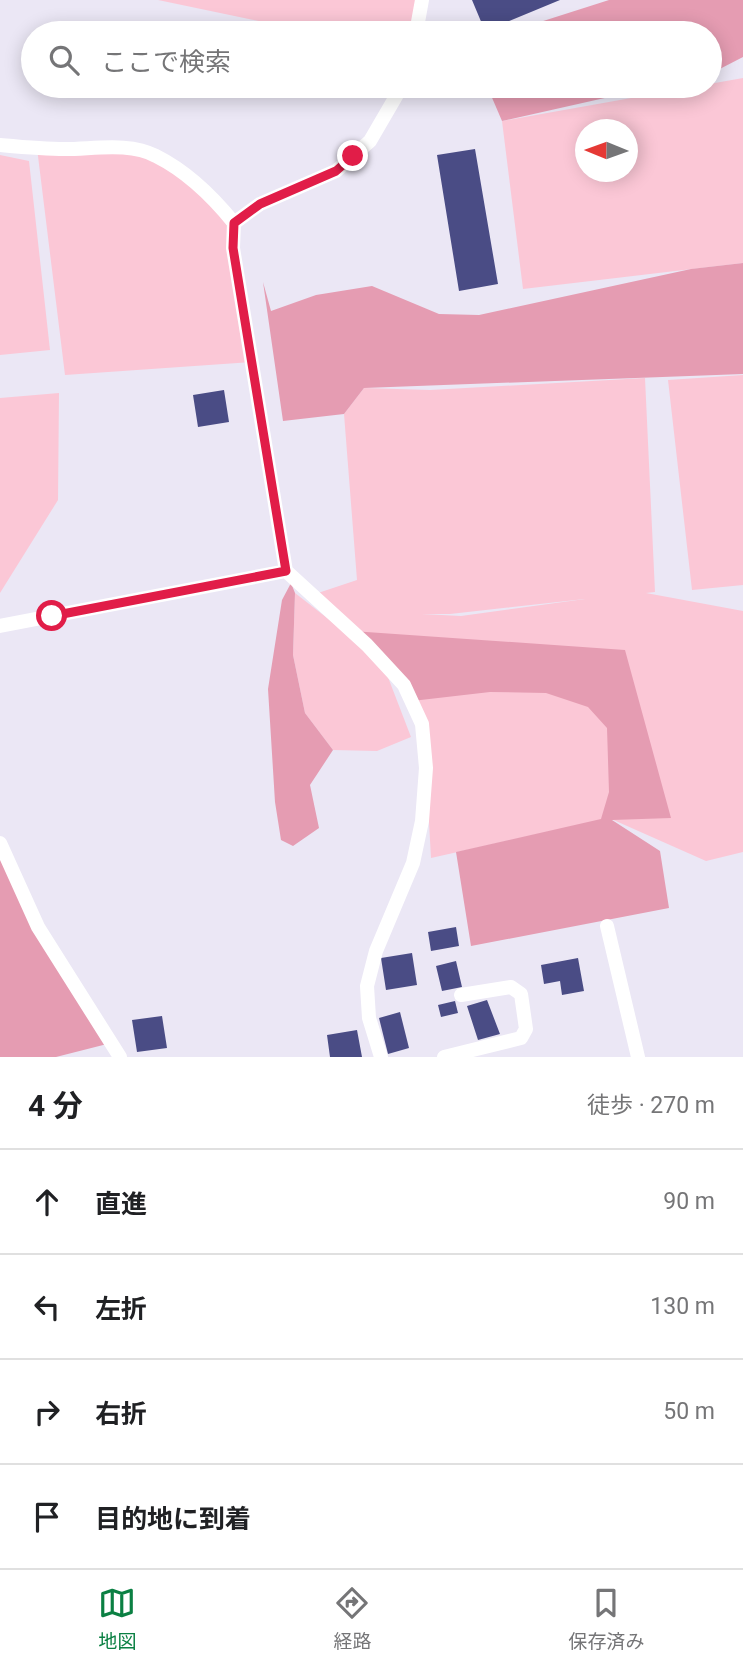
<!DOCTYPE html>
<html lang="ja">
<meta charset="utf-8">
<style>
body{margin:0;font-family:Roboto,"Noto Sans JP",sans-serif;background:#f2f2f2;color:#202124}
.compass{position:absolute;left:575px;top:119px;width:63px;height:63px;border-radius:50%;background:#fff;box-shadow:0 4px 18px #0003;rotate:271deg}
.stop{position:absolute;width:21px;height:21px;margin:-16px;border:5px solid #e11d48;border-radius:50%;background:#fff}
.stop.end{background:#e11d48;border-color:#fff;box-shadow:0 2px 7px #0008}
.list{margin:0;padding:0;list-style:none}
h2{display:flex;justify-content:space-between;align-items:center;height:91px;margin:0;padding:0 28px;font-size:30px}
h2 small{font-size:23px;font-weight:400;color:#757577}
.list li{display:grid;grid-template-columns:46px 1fr auto;gap:21px;align-items:center;box-sizing:border-box;height:105px;padding:0 28px;border-top:2px solid #e0e0e0}
.list b{display:block;font-size:26px;white-space:nowrap}
.list em{font-size:23px;font-style:normal;color:#757577}
.icon{flex:none;width:38px;height:38px;fill:none;stroke:currentColor;stroke-width:2;stroke-linecap:round;stroke-linejoin:round}
.map{position:relative;flex:none;width:743px;height:1057px;overflow:hidden}
.search{position:absolute;background:#fff;box-shadow:0 4px 18px #0003;left:21px;right:21px;top:21px;height:77px;display:flex;align-items:center;gap:18px;box-sizing:border-box;padding:0 24px;border-radius:38px;color:#757577;font-size:26px}
.sheet{height:511px;background:#fff}
nav{display:flex;justify-content:space-around;align-items:center;box-sizing:border-box;height:98px;border-top:2px solid #e0e0e0;background:#fff;font-size:19px;color:#757577}
nav a{display:grid;justify-items:center;gap:4px}
nav .on{color:#0b8043}
.map>svg:first-child{display:block}
.green{fill:#fbc7d6;fill-rule:evenodd}
.forest{fill:#e59cb2}
.building{fill:#4a4c85}
.lines{fill:none;stroke-linecap:round;stroke-linejoin:round}
.minor{stroke:#fff;stroke-width:14}
.route{stroke:#e11d48;stroke-width:9}
</style>
<div class="map">
<svg width="743" height="1057" viewBox="0 0 743 1057">
<rect width="100%" height="100%" fill="#ebe7f5"/>
<path class="green" d="M158,0H417L412,33H290L263,22Z
M743,78V263L523,289L502,121ZM586,130H628V172H586Z
M142,144L234,223L252,362L65,375L37,148Z
M0,155L29,161L50,350L0,355Z
M743,375V585L692,590L668,380Z
M645,378L655,592L646,593L743,611V852L706,861L609,818L431,858L426,768L412,701L386,672L411,737L377,751L333,750L305,713L293,655L295,593L363,646L318,593L357,580L344,414L364,388L430,390ZM585,599L461,616L422,614H450Z
M59,393L58,500L0,593V398Z"/>
<path class="forest" d="M609,0H743V57L710,74V33H506Z
M487,86H658L502,121Z
M743,263V374L364,388L344,414L283,421L263,282L271,311L316,295L372,286L439,314L479,315L691,269Z
M291,583L295,593L293,655L305,713L333,750L310,785L319,828L293,846L281,840L275,802L268,689L282,600Z
M352,631L625,650L671,818L612,820L660,851L669,908L471,946L456,852L601,819L609,792L607,728L588,707L546,693L490,692L412,701Z
M0,842L67,981L111,1043L56,1057H0Z"/>
<path class="building" d="M472,0H560L485,31Z
M475,149L498,284L459,291L437,155Z
M224,390L229,422L198,427L193,395Z
M456,927L459,946L431,951L428,932Z
M412,953L417,985L386,990L381,958Z
M578,958L584,991L562,995L560,981L544,984L541,965Z
M456,961L462,987L442,991L436,966Z
M487,1000L500,1034L478,1040L467,1006Z
M455,1001L458,1013L441,1017L438,1005Z
M400,1012L409,1048L388,1054L379,1018Z
M162,1016L167,1048L137,1052L132,1020Z
M357,1030L362,1057H330L327,1035Z"/>
<g class="lines">
<path class="minor" d="M416,33L422,0
M0,145C22,147 43,149 65,149C94,149 130,142 156,156C186,171 213,197 234,223
M0,626L286,571
M0,843L38,927L120,1057
M607,926L638,1057
M381,1057L369,1018L367,986L376,951L413,863L422,821L426,768L422,724L404,685L367,645L286,571L233,248L234,223L260,204L336,171L370,141L402,86
M444,1057L521,1038L526,1029L521,994L511,987L461,995"/>
</g>
<g class="lines">
<path class="route" d="M52,616L286,571L233,248L234,223L260,204L336,171L353,156"/>
</g>
</svg>
<svg class="compass" viewBox="-18 -18 36 36"><path d="M0-13l5 13h-10z" fill="#e53935"/><path d="M0 13l5-13h-10z" fill="#757577"/></svg>
<div class="stop" style="left:52px;top:616px"></div>
<div class="stop end" style="left:353px;top:156px"></div>
<div class="search"><svg class="icon" aria-label="search" viewBox="0 0 24 24"><circle cx="10" cy="10" r="6"/><path d="M15 15l6 6"/></svg>ここで検索</div>
</div>
<section class="sheet">
<h2>4 分<small>徒歩 · 270 m</small></h2>
<ul class="list">
<li><svg class="icon" aria-label="ahead" viewBox="0 0 24 24"><path d="M12 20V5M6 11l6-6 6 6"/></svg><div><b>直進</b></div><em>90 m</em></li>
<li><svg class="icon" aria-label="left" viewBox="0 0 24 24"><path d="M17 20v-9H6M10 6l-5 5 5 5"/></svg><div><b>左折</b></div><em>130 m</em></li>
<li><svg class="icon" aria-label="right" viewBox="0 0 24 24"><path d="M7 20v-9h11M14 6l5 5-5 5"/></svg><div><b>右折</b></div><em>50 m</em></li>
<li><svg class="icon" aria-label="arrive" viewBox="0 0 24 24"><path d="M6 21V4h12l-3 4 3 4H6"/></svg><div><b>目的地に到着</b></div></li>
</ul>
</section>
<nav>
<a class="on"><svg class="icon" aria-label="map" viewBox="0 0 24 24"><path d="M3 6l6-2 6 2 6-2v14l-6 2-6-2-6 2zM9 4v14M15 6v14"/></svg>地図</a>
<a><svg class="icon" aria-label="directions" viewBox="0 0 24 24"><path d="M12 3l9 9-9 9-9-9zM9 14v-3h6M13 9l2 2-2 2"/></svg>経路</a>
<a><svg class="icon" aria-label="saved" viewBox="0 0 24 24"><path d="M7 4h10v16l-5-4-5 4z"/></svg>保存済み</a>
</nav>
